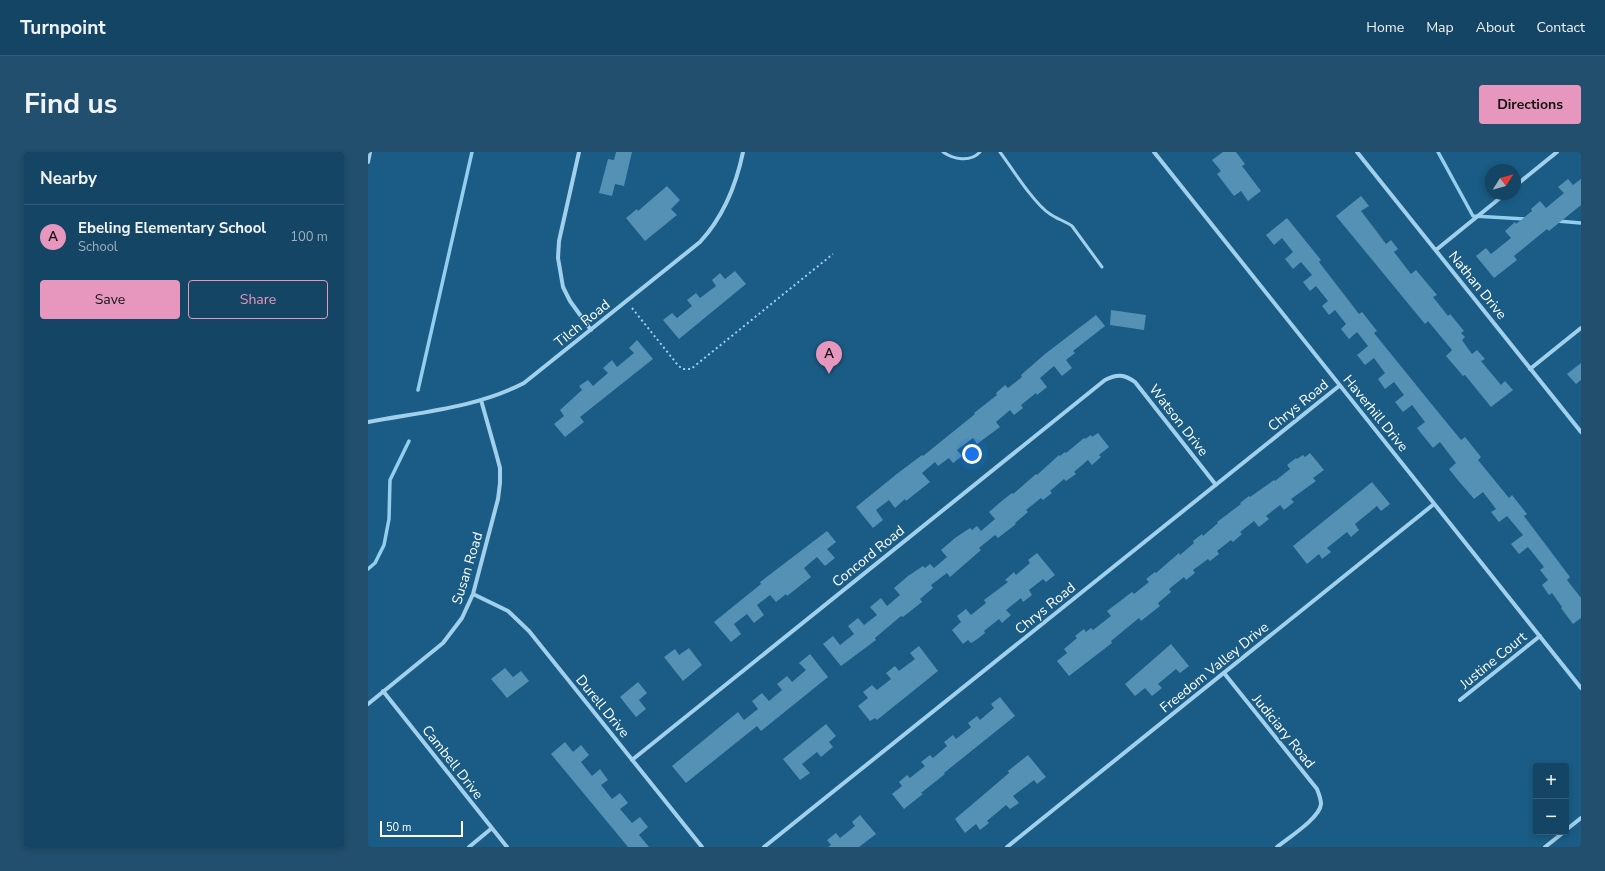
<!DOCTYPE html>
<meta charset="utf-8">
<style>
body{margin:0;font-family:"Nunito Sans",sans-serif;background:#214f6d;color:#f1f3f6}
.controls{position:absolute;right:12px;bottom:12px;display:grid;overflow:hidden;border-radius:4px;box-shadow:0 2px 6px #0003}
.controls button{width:36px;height:36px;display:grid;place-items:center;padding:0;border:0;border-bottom:1px solid #335d78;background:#144564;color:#f1f3f6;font:20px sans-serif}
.compass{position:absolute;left:1117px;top:12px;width:36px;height:36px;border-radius:50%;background:#144564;box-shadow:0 2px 6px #0003;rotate:53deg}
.scale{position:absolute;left:12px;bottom:10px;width:83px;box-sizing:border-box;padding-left:4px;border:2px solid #fff;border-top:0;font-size:11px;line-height:14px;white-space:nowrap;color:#fff;-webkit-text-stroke:3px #1a5c85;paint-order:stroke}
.you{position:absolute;left:604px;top:302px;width:14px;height:14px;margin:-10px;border:3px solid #fff;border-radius:50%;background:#1a73e8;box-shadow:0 0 0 6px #1a73e833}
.badge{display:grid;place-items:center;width:26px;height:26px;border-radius:50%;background:#e797bd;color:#111;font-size:13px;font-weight:700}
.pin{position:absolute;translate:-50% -33px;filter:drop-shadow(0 1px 2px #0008)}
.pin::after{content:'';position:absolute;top:21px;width:14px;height:12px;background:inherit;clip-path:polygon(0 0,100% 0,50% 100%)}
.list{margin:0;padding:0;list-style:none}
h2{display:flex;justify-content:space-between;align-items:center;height:52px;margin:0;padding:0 16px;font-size:17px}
h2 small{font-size:13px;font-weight:400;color:#9db1bf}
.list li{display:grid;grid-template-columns:26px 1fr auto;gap:12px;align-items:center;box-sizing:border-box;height:64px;padding:0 16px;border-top:1px solid #335d78}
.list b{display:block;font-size:15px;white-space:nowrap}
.list p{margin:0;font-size:13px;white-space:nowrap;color:#9db1bf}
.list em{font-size:13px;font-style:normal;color:#9db1bf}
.actions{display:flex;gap:8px;padding:12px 16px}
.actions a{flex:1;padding:9px 0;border:1px solid #e797bd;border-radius:4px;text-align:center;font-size:14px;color:#e797bd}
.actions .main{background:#e797bd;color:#111}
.map{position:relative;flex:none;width:1213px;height:695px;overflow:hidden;border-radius:4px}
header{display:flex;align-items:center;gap:24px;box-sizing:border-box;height:56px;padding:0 20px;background:#144564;border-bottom:1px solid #335d78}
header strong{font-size:19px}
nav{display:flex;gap:22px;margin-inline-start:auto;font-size:14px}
.intro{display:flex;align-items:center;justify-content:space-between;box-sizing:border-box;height:96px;padding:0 24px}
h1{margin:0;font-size:28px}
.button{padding:10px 18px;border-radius:4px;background:#e797bd;color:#111;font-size:14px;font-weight:700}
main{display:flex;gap:24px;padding:0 24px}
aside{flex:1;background:#144564;border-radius:4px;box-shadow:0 2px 6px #0003}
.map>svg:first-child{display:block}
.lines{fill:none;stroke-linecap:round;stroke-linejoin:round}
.stream{stroke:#93ceee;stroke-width:3.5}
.building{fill:#5491b5}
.path{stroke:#a0d0eb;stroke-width:2;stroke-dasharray:2 3;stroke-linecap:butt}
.lane{stroke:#a0d0eb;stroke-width:3}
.street{stroke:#a0d0eb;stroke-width:4}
.labels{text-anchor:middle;stroke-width:3;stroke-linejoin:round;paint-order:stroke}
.street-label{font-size:14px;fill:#fff;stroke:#1a5c85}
</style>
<header>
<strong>Turnpoint</strong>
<nav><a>Home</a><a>Map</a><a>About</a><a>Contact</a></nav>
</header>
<div class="intro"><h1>Find us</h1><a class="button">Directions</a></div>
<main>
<aside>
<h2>Nearby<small></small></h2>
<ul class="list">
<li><span class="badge">A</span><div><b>Ebeling Elementary School</b><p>School</p></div><em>100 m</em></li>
</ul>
<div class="actions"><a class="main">Save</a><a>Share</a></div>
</aside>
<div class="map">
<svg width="1213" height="695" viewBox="0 0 1213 695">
<rect width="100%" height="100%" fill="#1a5c85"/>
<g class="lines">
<path class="stream" d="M1070,0L1105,64L1157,67
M1189,69L1213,71
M50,238L104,0
M0,417L7,411L16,393L21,367L22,328L41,289"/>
</g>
<path class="building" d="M248,0H264L256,34L247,32L244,44L231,41L240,7L246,8Z
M855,0H868L877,12L874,14L893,39L880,49L873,39L866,44L849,22L853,19L844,8Z
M1200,27L1205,33L1213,27V53L1181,79L1179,77L1146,104L1149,108L1126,126L1108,104L1118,96L1123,102L1143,86L1137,79L1147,70L1148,72L1164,59L1163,57L1172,49L1178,56L1196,41L1190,35Z
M299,34L312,48L303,57L309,63L277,89L258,66L269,57L270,59Z
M993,44L1001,54L993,59L1003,72L1018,92L1023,88L1030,97L1026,100L1043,122L1048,118L1069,143L1065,145L1080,164L1082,162L1096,179L1093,181L1097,185L1094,188L1104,202L1109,198L1117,207L1113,209L1133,233L1137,229L1145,238L1123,255L1097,223L1095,224L1078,204L1084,198L1060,169L1057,172L968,64Z
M919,66L953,108L951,110L991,162L994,160L1009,179L1006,181L1070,260L1093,288L1097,285L1113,305L1110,308L1141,346L1144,343L1159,362L1156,364L1202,425L1199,428L1213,446V466L1205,472L1193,456L1194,455L1184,441L1181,443L1174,433L1180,428L1172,418L1176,415L1160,395L1151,402L1143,392L1155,383L1139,364L1131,370L1123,360L1128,357L1115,340L1106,347L1089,327L1081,317L1088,311L1072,290L1065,296L1049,276L1057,270L1044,253L1035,260L1027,250L1036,243L1026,230L1017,237L1010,227L1017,221L1006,206L997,213L989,203L1000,194L989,180L981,187L973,177L978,172L967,158L961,163L954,154L960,149L948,134L942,139L935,130L944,123L933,110L925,117L917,107L925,100L914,86L906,93L898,83Z
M367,119L378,132L311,187L295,168L304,161L309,166L324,154L319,148L328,141L332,146L348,134L344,128L352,121L357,127Z
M743,158L778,163L776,178L742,173Z
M728,163L737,174L705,199L707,201L698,208L704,216L694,224L686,214L672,226L679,235L669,243L668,241L653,253L655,256L646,263L642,258L628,270L632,275L609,292L605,286L589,298L594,304L585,311L581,306L570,314L567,310L554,321L562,330L538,349L537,347L527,356L521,348L508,358L515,368L505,376L488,355L530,321L554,303L555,304L607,262L606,261L629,243L628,241L637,233L640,236L654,225L653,223L677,202Z
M269,188L285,207L212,265L216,270L197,285L186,272L196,264L192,258L214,238L211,234L220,228L225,234L240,221L235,216L244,208L249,215L266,201L261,196Z
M1213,211V228L1208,232L1199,222Z
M730,281L741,295L731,303L733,305L724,313L720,308L706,320L708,322L698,329L696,327L682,339L684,341L675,348L673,346L658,358L660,360L647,371L648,372L630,386L627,383L611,396L613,398L582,425L579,421L563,433L565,436L552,447L554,450L535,465L533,464L507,486L508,488L473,514L455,492L465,484L472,493L486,482L480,474L490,466L496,473L509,463L502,455L513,446L519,454L532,443L526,436L540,424L555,414L557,416L562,412L566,416L579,405L573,398L587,386L602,376L604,378L609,374L613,379L627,367L621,360L635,348L644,341L645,342L668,322L669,323L691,303L692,304L697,300L698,301L716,286L717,287L723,283L724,285Z
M942,301L956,318L945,326L948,329L923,347L926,350L916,358L912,353L898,364L901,367L891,375L886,369L872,380L874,382L865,390L863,388L849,399L851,402L842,409L840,407L825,418L827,421L818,428L816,425L801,437L803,440L790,451L792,454L773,469L771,466L743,489L744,491L701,524L689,509L699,501L696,497L709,486L707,484L716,477L718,480L723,476L725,478L743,464L739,459L764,440L766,442L781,430L778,427L787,420L788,421L811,401L812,403L826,391L825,389L834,382L835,384L850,371L849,370L873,352L872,351L881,344L882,345L906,328L907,329L922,317L919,313L928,306L929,307L935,303L937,305Z
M1004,330L1022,352L1013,359L1009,354L987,372L991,378L983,385L979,380L959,396L963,400L954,407L951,402L939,412L925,394Z
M459,379L468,390L459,397L467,406L457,414L449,405L436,416L443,425L419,444L418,442L408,450L402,443L389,453L396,463L386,471L379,462L366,472L373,482L363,490L346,470L393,432L392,430Z
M669,401L687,423L678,430L675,427L661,438L664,443L655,450L653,446L638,458L643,463L634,471L631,467L616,479L617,481L608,488L603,491L600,488L595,492L584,478L593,470L589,464L598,457L603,463L618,451L616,448L640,430L637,428L646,420L648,423L662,411L660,408Z
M803,492L821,514L812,521L808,517L790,532L794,536L784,544L777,536L767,544L757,532Z
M551,494L570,519L509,568L507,566L502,569L490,554L500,546L495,540L504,533L509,538L523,527L518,521L527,514L531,519L547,507L542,501Z
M321,496L334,513L315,529L296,505L307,497L311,503Z
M442,502L460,525L393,579L389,574L318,631L304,614L370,560L376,568L390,557L384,549L394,541L401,549L414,538L409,532L419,524L424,530L438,518L431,511Z
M137,516L145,525L153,519L161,529L139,546L123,527Z
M270,530L279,541L271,548L278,557L268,565L252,545Z
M632,545L647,564L576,621L577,622L553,641L555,642L536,657L524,642L534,634L531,630L539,623L542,626L557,614L553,610L562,603L565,606L579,594L576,590L585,583L588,587L603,575L600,571L609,564L612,568L626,556L623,552Z
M458,572L468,584L461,590L465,595L453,605L449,600L434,612L442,621L432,628L415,607Z
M197,590L205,600L213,593L221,603L213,610L224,624L232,617L240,628L233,633L244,647L252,641L260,651L252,657L264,671L272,665L280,675L271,683L281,695H260L183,602Z
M660,603L678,625L669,632L666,628L645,644L651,651L642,657L638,653L619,669L621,671L612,678L608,672L597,681L587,667L641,621L640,619Z
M492,663L508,682L491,695H460L463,693L459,688L468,681L472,686L487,674L484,670Z"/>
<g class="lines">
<path class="path" d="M264,156L309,212L314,217H323L465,102"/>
<path class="lane" d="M575,0C585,7 602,11 612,0
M632,0C643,15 667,53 682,62C689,67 697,69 704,74L734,115"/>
<path class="street" d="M211,0L191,89L190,106L195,135L202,149L223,178
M786,0L1213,536
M989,0L1213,280
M0,10L2,0
M1147,34L1189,0
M1068,98L1137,42
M1162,217L1213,176
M0,270C52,260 108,256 156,231L332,90C356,64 368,34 375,0
M105,442L140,459L161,479L334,695
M856,521L949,637C951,642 953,647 953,652C952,666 920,686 909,695
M15,539L139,695
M1092,548L1172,484
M0,552L75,491L94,466L105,442L130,347L132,331V316L128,301L113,248
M264,608L737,228C749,222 756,222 767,230L848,333
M1198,678L1213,666
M101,695L124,676
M396,695L971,234
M639,695L1066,352
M1177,695L1196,680"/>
</g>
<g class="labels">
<g class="street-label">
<text transform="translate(1110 133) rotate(51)" y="5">Nathan Drive</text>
<text transform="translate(214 171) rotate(-39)" y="5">Tilch Road</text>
<text transform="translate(930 253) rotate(-39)" y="5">Chrys Road</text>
<text transform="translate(1008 261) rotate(51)" y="5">Haverhill Drive</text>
<text transform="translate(811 268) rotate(52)" y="5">Watson Drive</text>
<text transform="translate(500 404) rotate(-39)" y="5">Concord Road</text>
<text transform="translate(99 416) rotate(-73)" y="5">Susan Road</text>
<text transform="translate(677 456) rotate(-39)" y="5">Chrys Road</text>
<text transform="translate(1125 508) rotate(-39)" y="5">Justine Court</text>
<text transform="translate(846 515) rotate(-39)" y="5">Freedom Valley Drive</text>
<text transform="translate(235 554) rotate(51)" y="5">Durell Drive</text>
<text transform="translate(916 579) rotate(51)" y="5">Judiciary Road</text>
<text transform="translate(85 610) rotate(52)" y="5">Cambell Drive</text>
</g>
</g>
</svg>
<div class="controls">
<button>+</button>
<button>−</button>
</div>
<svg class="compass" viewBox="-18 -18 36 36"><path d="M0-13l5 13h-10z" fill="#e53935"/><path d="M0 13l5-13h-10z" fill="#9db1bf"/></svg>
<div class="scale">50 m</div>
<div class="you"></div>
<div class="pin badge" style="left:461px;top:222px">A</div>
</div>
</main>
